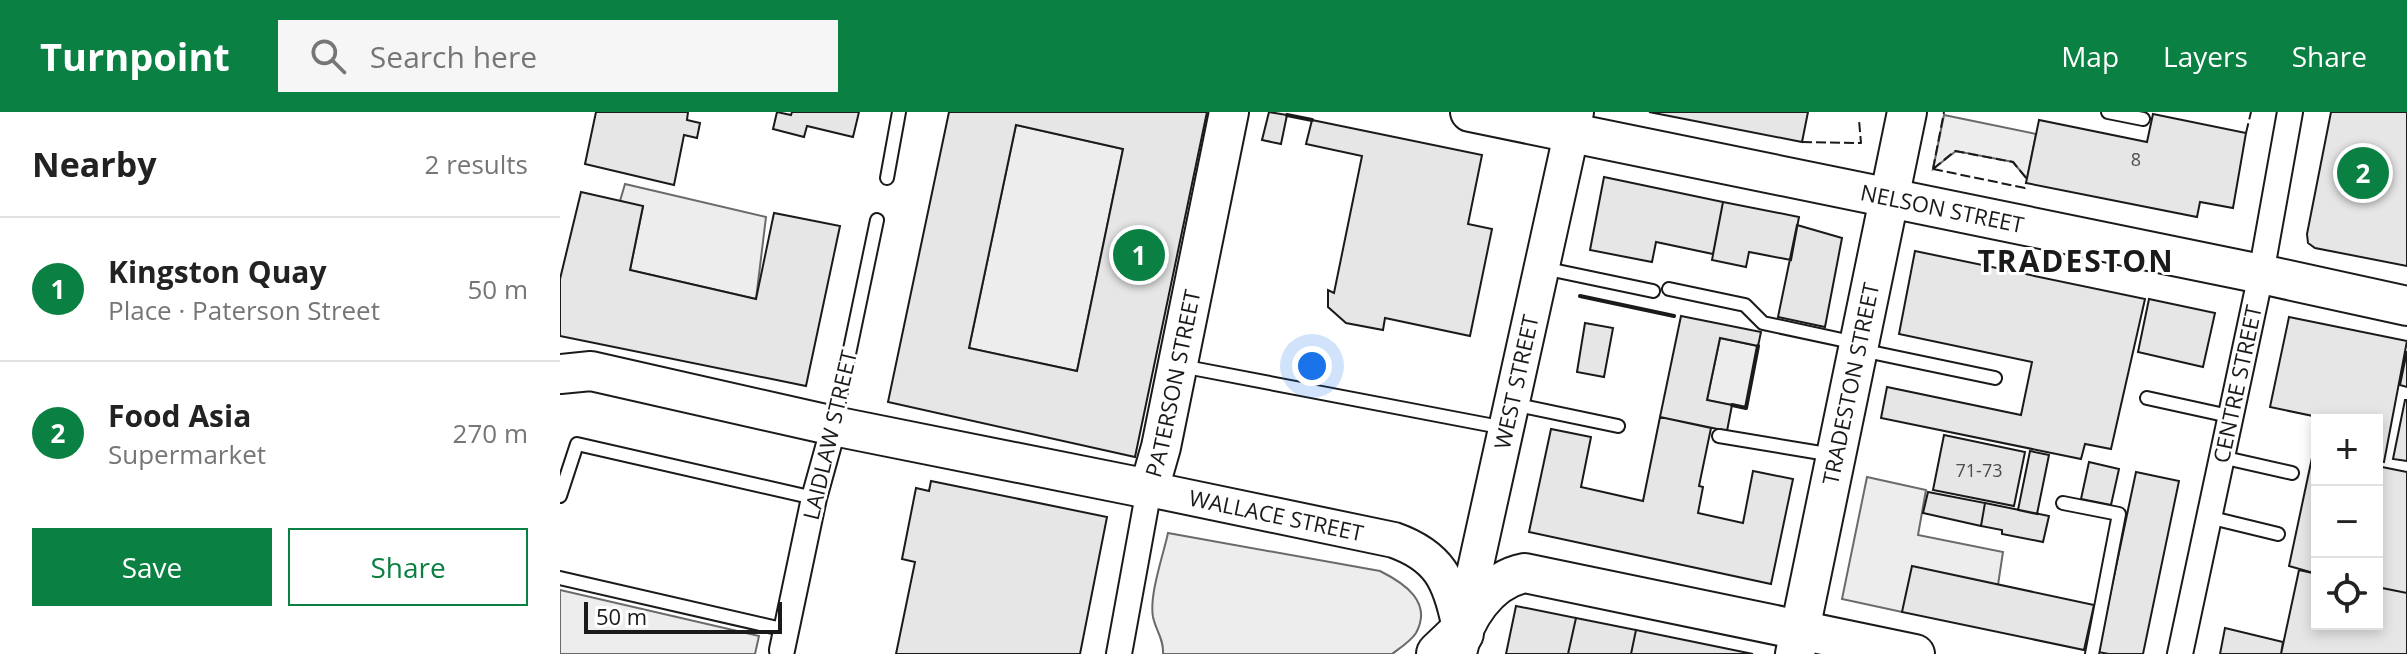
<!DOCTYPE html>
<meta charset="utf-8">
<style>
body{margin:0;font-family:"Open Sans",sans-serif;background:#f6f6f6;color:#222}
.controls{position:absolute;right:24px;bottom:24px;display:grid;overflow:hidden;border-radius:0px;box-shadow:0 4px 12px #0003}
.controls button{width:72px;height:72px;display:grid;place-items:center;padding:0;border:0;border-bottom:2px solid #e0e0e0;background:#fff;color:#222;font:40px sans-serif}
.scale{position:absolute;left:24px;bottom:20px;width:198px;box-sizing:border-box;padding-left:8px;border:4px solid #1a1a1a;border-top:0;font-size:22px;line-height:28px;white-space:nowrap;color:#1a1a1a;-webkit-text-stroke:6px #fff;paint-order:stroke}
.you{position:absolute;left:752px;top:254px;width:28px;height:28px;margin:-20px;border:6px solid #fff;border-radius:50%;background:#1a73e8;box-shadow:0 0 0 12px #1a73e833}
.badge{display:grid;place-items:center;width:52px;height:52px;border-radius:50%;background:#0b8043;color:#fff;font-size:26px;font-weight:700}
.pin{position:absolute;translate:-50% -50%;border:4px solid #fff;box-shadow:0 2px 8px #0006}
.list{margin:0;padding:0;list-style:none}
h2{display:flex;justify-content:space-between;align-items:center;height:104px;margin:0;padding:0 32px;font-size:34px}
h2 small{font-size:26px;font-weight:400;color:#767676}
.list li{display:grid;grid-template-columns:52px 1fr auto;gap:24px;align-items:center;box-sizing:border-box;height:144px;padding:0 32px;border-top:2px solid #e0e0e0}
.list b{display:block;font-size:30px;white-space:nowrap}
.list p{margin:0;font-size:26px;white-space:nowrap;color:#767676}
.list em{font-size:26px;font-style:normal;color:#767676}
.actions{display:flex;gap:16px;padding:24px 32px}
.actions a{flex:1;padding:18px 0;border:2px solid #0b8043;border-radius:0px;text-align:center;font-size:28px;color:#0b8043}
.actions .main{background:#0b8043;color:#fff}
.icon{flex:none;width:44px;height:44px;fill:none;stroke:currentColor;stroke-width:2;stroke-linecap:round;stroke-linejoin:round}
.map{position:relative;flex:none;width:1847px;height:542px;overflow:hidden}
header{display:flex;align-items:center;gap:48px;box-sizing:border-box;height:112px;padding:0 40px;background:#0b8043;color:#fff}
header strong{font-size:38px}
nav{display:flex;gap:44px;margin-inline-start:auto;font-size:28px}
.search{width:560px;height:72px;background:#f6f6f6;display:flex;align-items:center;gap:20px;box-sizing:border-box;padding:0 28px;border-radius:0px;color:#767676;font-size:30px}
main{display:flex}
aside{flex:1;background:#fff}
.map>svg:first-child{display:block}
.green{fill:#ededed;stroke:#6a6a6a;stroke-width:2}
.building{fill:#e6e6e6;stroke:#1a1a1a;stroke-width:2;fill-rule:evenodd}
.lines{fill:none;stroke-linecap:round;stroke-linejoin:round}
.lane-casing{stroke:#1a1a1a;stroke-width:16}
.street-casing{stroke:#1a1a1a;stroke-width:28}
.secondary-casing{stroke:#1a1a1a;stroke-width:38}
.primary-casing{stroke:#1a1a1a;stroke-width:42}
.highway-casing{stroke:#1a1a1a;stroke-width:48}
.lane{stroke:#fff;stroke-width:12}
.street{stroke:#fff;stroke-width:24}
.secondary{stroke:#fff;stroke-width:34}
.primary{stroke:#fff;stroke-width:38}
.highway{stroke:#fff;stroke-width:44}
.fence{stroke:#1a1a1a;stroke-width:2;stroke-dasharray:10 4;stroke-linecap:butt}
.wall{stroke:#1a1a1a;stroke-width:4}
.labels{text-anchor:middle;stroke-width:6;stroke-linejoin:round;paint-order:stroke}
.number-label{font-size:18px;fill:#4d4d4d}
.street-label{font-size:22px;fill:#1a1a1a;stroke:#fff}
.district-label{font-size:30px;font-weight:bold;letter-spacing:2px;fill:#1a1a1a;stroke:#fff}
</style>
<header>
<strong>Turnpoint</strong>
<div class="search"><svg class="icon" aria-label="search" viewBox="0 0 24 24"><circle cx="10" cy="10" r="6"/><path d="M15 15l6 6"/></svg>Search here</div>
<nav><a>Map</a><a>Layers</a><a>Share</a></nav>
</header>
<main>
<aside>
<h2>Nearby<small>2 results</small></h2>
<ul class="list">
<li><span class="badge">1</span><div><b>Kingston Quay</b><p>Place · Paterson Street</p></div><em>50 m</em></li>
<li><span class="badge">2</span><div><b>Food Asia</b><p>Supermarket</p></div><em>270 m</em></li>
</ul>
<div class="actions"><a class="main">Save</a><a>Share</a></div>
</aside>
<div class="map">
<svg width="1847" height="542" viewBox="0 0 1847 542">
<rect width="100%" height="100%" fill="#fff"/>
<path class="green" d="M1384,3L1476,22L1467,67L1453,50L1396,39L1373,57Z
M456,13L563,37L517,259L409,236Z
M65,72L206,105L196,187L70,158L83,95L60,89Z
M1160,226L1198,234L1186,296L1147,288Z
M1307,365L1366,378L1358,423L1443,440L1438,473L1342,500L1282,487Z
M608,421L820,459C844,471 873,490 856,521C851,529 840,536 832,542H603C604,527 596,519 593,505C589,483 603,444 608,421Z
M0,478L199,524L195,542H0Z"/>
<path class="building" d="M36,0H128L127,8L140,11L137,26L124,23L114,73L25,52Z
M217,0L231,3L232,0H299L293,25L247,14L244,25L213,17Z
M389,0H647L575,345L328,290ZM456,13L563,37L517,259L409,236Z
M709,0L727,3L721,32L702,28Z
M1089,0H1248L1242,30Z
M1771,0H1847V154L1755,136L1748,131L1747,122Z
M1593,2L1686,21L1673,96L1640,90L1637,105L1466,71L1479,8L1587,30Z
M752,8L922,43L908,112L932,117L910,224L825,206L823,218L786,211L768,195V178L774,181L802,44L746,32Z
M1044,65L1163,90L1153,142L1096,130L1092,150L1030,138Z
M21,80L83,94L70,158L196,187L214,101L280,114L246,274L0,224V167Z
M1163,90L1239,105L1231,148L1189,140L1186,155L1152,148Z
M1237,113L1282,126L1265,215L1218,205Z
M1355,139L1585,187L1551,337L1525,332L1521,347L1321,306L1327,275L1461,303L1472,250L1339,222Z
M1589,187L1655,201L1643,255L1578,240Z
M1121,204L1201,220L1198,234L1160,226L1147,288L1172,293L1167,319L1100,305Z
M1729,205L1847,229L1824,350L1817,348V308H1772L1710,295Z
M1025,211L1053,216L1044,265L1017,260Z
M1847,239V275L1840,273Z
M1845,288H1847V349L1833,347Z
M1100,305L1151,316L1139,374L1143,375L1138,401L1183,411L1193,359L1233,367L1211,472L969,420L991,317L1031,325L1021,375L1083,389Z
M1384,323L1465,340L1454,394L1373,378Z
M1470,339L1489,343L1477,402L1458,398Z
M1753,341L1757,342V462L1729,454Z
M1529,350L1559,357L1551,393L1521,387Z
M1817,354L1847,360V481L1817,475Z
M1576,360L1619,369L1583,542H1549L1538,540Z
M371,369L547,405L520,542H336L355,450L342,447L356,376L369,379Z
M1368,380L1425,391L1421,414L1363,401Z
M1425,391L1489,404L1483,430L1442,422V418L1421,414Z
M1352,454L1534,493L1524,538L1342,500Z
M1739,458L1757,462V512H1817V475L1847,481V542H1721Z
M956,494L1016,506L1008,542H946Z
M1016,506L1076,518L1071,542H1008Z
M1665,516L1723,530L1721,542H1660Z
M1076,518L1193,542H1071Z"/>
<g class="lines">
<g class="lane-casing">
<path id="lane" d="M1548,0L1583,7
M327,66L339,0
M983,156L1093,179
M1109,177L1185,193L1203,211L1296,231
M1301,238L1435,266
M621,254L945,316
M1587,286L1669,304
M953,292L1058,314
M275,309L317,108
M1159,324L1273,343
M1661,345L1732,361
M0,384L17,332L254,386
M1503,391L1559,402L1532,542
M1648,405L1718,422
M0,466L226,518"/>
</g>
<g class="street-casing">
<g id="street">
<path d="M222,538L254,386L274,314"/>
<path d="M559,542L589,377"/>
<path id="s1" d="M1620,542L1701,162L1730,0"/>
</g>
</g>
<g class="secondary-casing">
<g id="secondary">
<path id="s2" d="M589,377L834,428C879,444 890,468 899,512"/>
<path id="s3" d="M902,516L1016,0"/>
</g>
</g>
<g class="primary-casing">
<g id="primary">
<path id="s4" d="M910,0L1701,162L1847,194"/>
<path id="s5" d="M0,262L31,259L274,314L589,377L601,335L669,0"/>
<path d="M897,542C903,507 928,468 965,461L1355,542"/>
<path id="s6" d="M1235,542L1347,0"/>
</g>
</g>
<g class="highway-casing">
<path id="highway" d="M879,542L901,521"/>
</g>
<use href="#lane" class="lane"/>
<use href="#street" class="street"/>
<use href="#secondary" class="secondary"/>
<use href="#primary" class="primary"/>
<use href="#highway" class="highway"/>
<path class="fence" d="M1686,21L1691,0
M1242,30L1301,31L1299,8
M1373,57L1395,39L1453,50L1467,67
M1373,57L1465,76L1466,71
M1373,57L1384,0"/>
<path class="wall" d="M727,3L752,8
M1020,184L1114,204
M1172,293L1186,296L1198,234"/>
</g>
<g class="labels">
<g class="number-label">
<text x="1576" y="54">8</text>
<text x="1419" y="365">71-73</text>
</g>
<g class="street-label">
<text dy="8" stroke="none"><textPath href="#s4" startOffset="482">NELSON STREET</textPath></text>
<text dy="8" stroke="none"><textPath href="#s5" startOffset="710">PATERSON STREET</textPath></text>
<text dy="8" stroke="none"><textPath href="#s3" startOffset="252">WEST STREET</textPath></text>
<text dy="8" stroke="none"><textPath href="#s6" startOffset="276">TRADESTON STREET</textPath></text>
<text dy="8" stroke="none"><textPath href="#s1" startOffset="276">CENTRE STREET</textPath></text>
<text transform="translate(270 323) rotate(-77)" y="8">LAIDLAW STREET</text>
<text dy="8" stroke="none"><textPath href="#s2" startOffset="130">WALLACE STREET</textPath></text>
</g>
<g class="district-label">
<text x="1516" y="160">TRADESTON</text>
</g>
</g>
</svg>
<div class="controls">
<button>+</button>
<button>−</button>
<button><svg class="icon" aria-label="locate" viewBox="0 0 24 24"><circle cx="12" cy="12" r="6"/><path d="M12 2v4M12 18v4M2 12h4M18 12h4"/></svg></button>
</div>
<div class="scale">50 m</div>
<div class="you"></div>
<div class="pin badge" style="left:579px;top:143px">1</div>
<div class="pin badge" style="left:1803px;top:61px">2</div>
</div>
</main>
